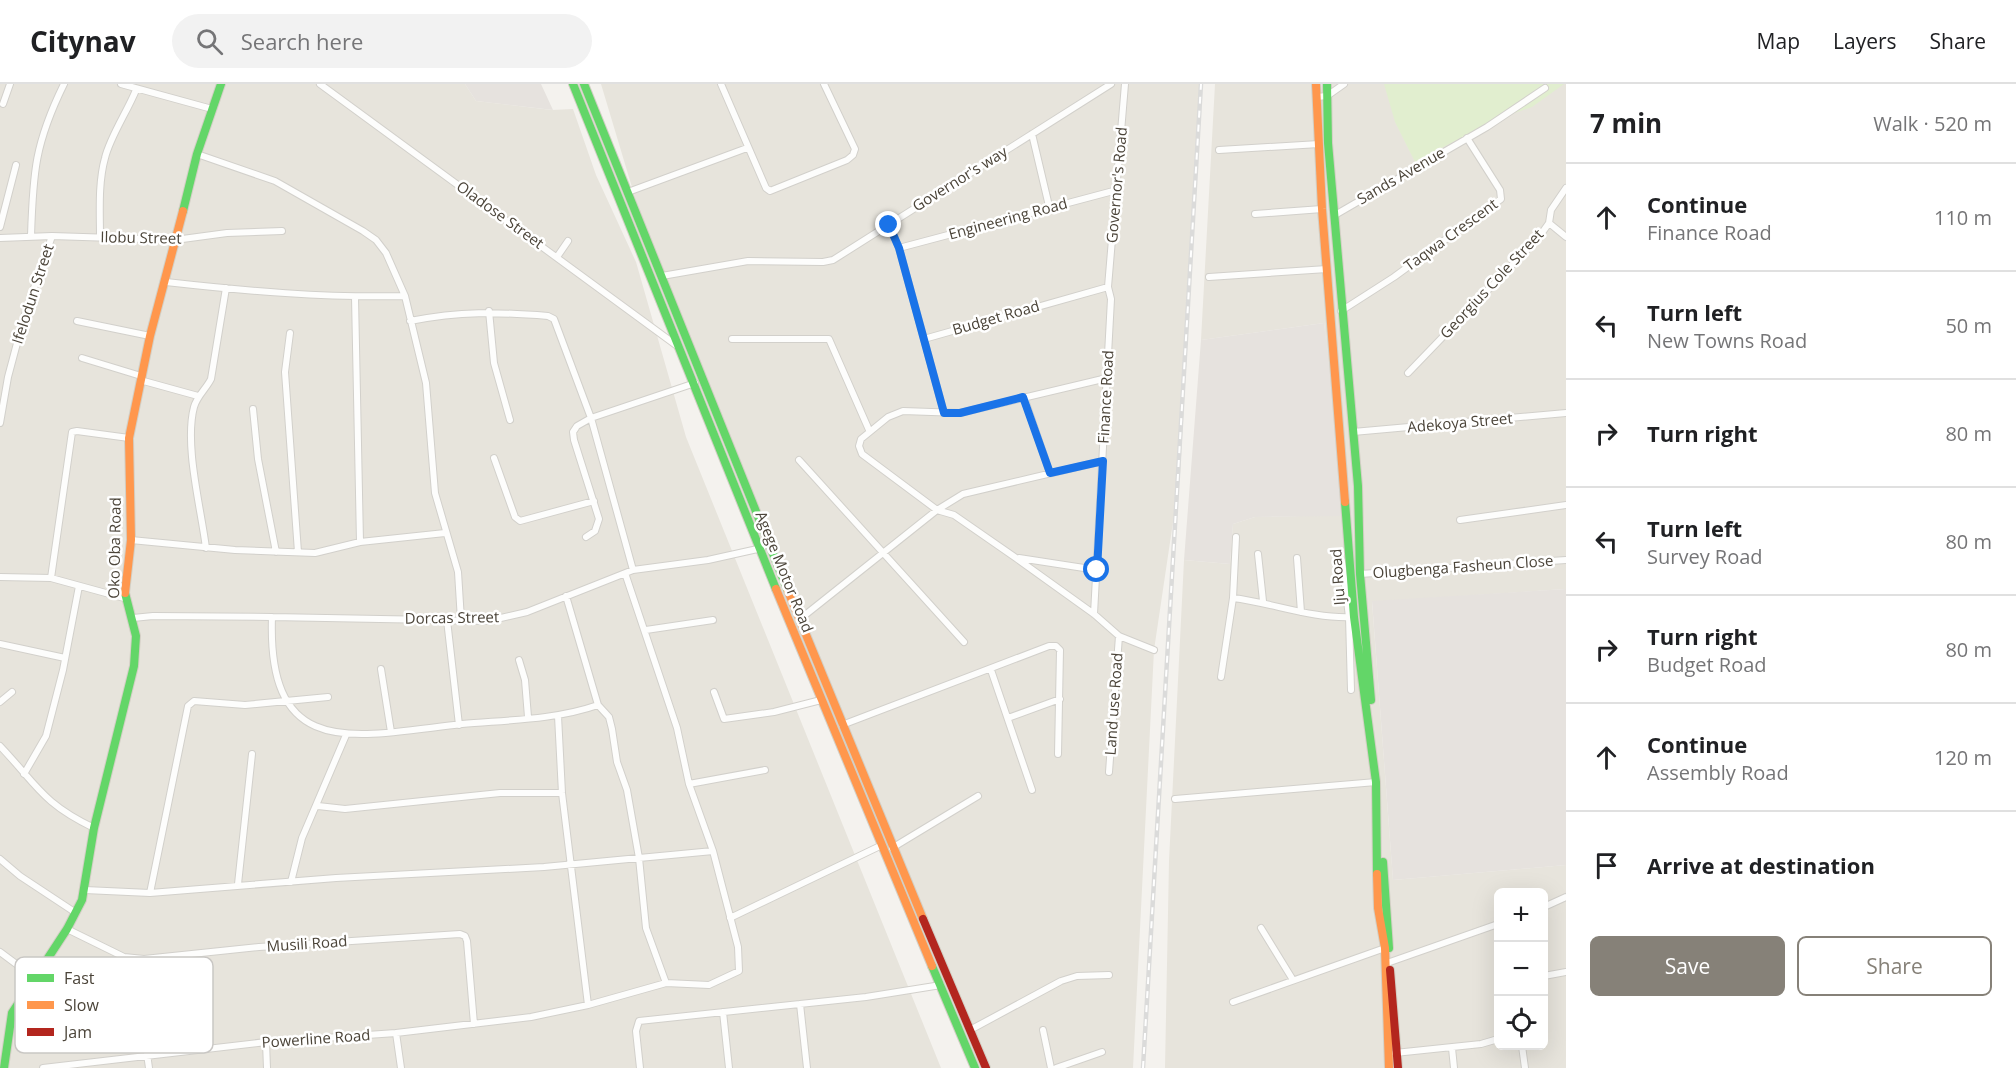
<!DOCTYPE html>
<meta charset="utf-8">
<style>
body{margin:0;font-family:"Open Sans",sans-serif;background:#f2f2f2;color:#202124}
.controls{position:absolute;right:18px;bottom:18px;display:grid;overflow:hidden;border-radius:9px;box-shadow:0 6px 24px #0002}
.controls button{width:54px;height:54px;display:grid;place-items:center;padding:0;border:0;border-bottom:2px solid #e0e0e0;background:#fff;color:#202124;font:30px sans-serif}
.stop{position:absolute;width:18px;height:18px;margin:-14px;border:4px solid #1a73e8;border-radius:50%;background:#fff}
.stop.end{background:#1a73e8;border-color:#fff;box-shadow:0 2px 6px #0008}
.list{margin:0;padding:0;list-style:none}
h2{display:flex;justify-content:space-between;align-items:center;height:78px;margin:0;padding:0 24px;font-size:26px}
h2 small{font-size:20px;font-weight:400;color:#757577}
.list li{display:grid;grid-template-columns:39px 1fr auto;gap:18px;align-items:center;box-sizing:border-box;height:108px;padding:0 24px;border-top:2px solid #e0e0e0}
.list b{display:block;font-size:22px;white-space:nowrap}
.list p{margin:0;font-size:20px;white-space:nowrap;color:#757577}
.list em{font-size:20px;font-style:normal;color:#757577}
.actions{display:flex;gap:12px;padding:18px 24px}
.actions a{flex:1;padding:14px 0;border:2px solid #868178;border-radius:9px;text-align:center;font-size:21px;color:#868178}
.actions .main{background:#868178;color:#fff}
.icon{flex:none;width:33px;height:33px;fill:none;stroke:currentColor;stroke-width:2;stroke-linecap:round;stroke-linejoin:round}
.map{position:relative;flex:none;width:1566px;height:984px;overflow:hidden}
header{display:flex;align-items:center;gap:36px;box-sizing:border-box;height:84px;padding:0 30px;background:#fff;border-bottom:2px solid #e0e0e0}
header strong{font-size:28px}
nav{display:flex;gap:33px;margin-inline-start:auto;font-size:21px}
.search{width:420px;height:54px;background:#f2f2f2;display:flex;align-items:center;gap:15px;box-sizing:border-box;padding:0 21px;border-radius:33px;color:#757577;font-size:22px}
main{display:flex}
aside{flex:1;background:#fff}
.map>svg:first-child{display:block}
.residential{fill:#e7e4dc;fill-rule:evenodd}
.industrial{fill:#e6e2de}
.green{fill:#e1eecf}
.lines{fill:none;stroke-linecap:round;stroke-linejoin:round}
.street-casing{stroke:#d2d0cb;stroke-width:8}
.fast-casing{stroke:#d3cfc5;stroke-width:10}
.slow-casing{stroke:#d3cfc5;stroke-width:10}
.jam-casing{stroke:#d3cfc5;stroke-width:10}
.street{stroke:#fdfdfc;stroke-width:6}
.fast{stroke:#63d668;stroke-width:8}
.slow{stroke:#ff974d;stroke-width:8}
.jam{stroke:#b3261e;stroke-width:8}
.rail-casing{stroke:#dbdbda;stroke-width:4.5}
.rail{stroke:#fff;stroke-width:2;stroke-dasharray:7;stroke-linecap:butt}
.route{stroke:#1a73e8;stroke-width:8}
.labels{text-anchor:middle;stroke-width:5;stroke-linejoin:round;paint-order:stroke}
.street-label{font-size:15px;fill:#4b4439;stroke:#fff}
.key{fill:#fff;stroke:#c9c7c4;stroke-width:1.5}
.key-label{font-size:16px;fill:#4b4439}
</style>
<header>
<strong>Citynav</strong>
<div class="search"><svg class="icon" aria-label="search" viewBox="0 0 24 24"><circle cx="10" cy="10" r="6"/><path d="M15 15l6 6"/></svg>Search here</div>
<nav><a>Map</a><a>Layers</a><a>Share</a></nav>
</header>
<main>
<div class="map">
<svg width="1566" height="984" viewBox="0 0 1566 984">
<rect width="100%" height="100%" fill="#f4f2ee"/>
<path class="residential" d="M0,0H465L476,17L552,26L573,25L596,91L636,178L686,353L941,984H0Z
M601,0H1202L1180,391L1154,566L1133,984H989L646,150Z
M1215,0H1566V505L1372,518L1393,796L1566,781V984H1165L1169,777L1184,476L1230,480L1233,440L1255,433L1342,431L1324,239L1201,256ZM1498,808H1544V962H1498Z"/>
<path class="industrial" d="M465,0H541L553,26L476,17Z
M1324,239L1335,335L1342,432L1255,433L1233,440L1230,480L1184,476L1201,256Z
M1566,505V781L1393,796L1372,517Z"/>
<path class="green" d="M1384,0H1564L1532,23L1495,36L1415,78L1395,38Z"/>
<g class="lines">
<g class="street-casing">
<path id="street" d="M121,0L212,25
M320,0L680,264
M721,0L766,104L770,107L847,76L853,71L855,65L824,0
M1317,13L1327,12L1344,0
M3,20L10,0
M1032,50L1049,122
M1219,66L1319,60
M197,70L275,97L363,147L376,156L386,169L405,212L426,299L435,409L458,488L461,536
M628,108L747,64
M1255,130L1322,125
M1335,131L1487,43L1545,4
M1549,139L1566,153
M889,141L899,164L924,255
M0,143L16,81
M31,152C33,88 35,59 64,0
M100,153C100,128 98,99 105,74C110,53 127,28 136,6
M0,154L52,152L175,156L227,149L282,147
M899,164L1117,106
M557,173L568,157
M662,192L748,177L823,178L833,176L1111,0
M1209,193L1327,185
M166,198C246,207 325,214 405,212
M355,213L360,458
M489,227L494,279L510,336
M1341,227L1394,193L1501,115L1500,106L1467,54
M77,237L150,252
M410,237C461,227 496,228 548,232L554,235L591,334L633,486
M290,249L285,288L298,468
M732,255H829L869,346
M82,274L141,292
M1408,289L1539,153L1549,139L1551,126L1566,104
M1107,294L960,329L903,327L888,333L861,355L859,362L862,370L937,426L954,431L1016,474L1094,530L1119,552L1154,566
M140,296L198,312
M1024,313L1050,389
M253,325L258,375L276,468
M944,329L924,255L1108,203
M0,339L8,293L24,233L52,152
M1353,348L1566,329
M494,374L515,433L520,437L594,417
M799,376L964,558
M1460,436L1566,421
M586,453L595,447L599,435L574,356L573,348L577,342L591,334L695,299
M131,456L235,466L315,469L360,458L445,449
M206,464C201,424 184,361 194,323C197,312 206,305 211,295L226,204
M1258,470L1263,517
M1019,474L1097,486
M1297,474L1301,528
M1342,477L1349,533L1351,606
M1360,490L1566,476
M0,493L51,494L124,514
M51,494L72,348L77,347L129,354
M566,512L598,621L609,633L612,645L617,678L627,706L639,774L646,844L666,899
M1233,514C1273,519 1312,535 1353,533
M1094,530L1111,215L1108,203L1125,0
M272,533C267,679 356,652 462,640C507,636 555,636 598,621
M133,534L153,532L272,533L488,537L527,528L633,486L708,476L762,464
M800,535L937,426L963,410L1103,377
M447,536L459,641
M646,546L713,536
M0,560L65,574
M519,576L525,596L528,633
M381,585L391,648
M991,586L1032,706
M1221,593L1233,514L1236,453
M714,608L724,635L774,628L821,616
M0,618L12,608
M558,632L562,709L588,921
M1008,634L1060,615
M842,641L1049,562H1056L1060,566L1058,670
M0,662C37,701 42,719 94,744
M1109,688L1119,552
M24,690L46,652L63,586L79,502
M689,700L765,686
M1175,715L1376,698
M318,722L345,725L500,709H562
M892,764L978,712
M0,775L20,792L76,829
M291,798L302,754L346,651
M238,800L252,670
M85,806L150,809L336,794L544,783L713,767
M150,809L188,622L194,617L245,621L328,613
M1544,823L1566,813
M730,834L880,762
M1261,844L1293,896
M67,845L124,873L144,875L259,863L460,850L465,852L467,857L474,940
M0,868L35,894
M1390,878L1498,840
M1544,892L1566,888
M1233,918L1385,864
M800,920L807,984
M723,928L729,984
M970,946L1061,897L1077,892L1109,891
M1043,946L1051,984
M396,949L401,984
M266,958L267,984
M1522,962L1525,984
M1452,964L1454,984
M1395,969L1481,960L1498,955
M147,970L149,984
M43,984L266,958L396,949L531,933L588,921L666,899L709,901L739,887L738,863L713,767L689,700L677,644L625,489
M640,984L636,947L639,937L866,913L941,901
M1056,984L1102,968"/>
</g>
<g class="fast-casing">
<path id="fast" d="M573,0L776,505
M584,0L788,507
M1327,0L1328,59L1358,402L1360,490L1371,616
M183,127L197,70L221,0
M1345,418L1354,533L1376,698L1377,790
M1383,778L1389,864
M932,882L975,984
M4,984L12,929L67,845L82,816L94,744L134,582L136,552L125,509"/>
</g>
<g class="slow-casing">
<path id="slow" d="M1316,0L1322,125L1345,418
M776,505L932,882
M788,507L923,835
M125,509L131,456L129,354L150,252L183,127
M1377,790L1378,824L1385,864L1389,984"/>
</g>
<g class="jam-casing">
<path id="jam" d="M923,835L986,984
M1390,886L1398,984"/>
</g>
<use href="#street" class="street"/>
<use href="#fast" class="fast"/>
<use href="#slow" class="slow"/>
<use href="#jam" class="jam"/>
<g class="rail-casing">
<path id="rail" d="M1143,984L1201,0"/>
</g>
<use href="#rail" class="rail"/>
</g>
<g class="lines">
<path class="route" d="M889,141L899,164L944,329H960L1023,313L1050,389L1103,377L1097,486"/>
</g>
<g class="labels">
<g class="street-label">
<text transform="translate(1401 92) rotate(-30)" y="5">Sands Avenue</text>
<text transform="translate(960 95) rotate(-32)" y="5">Governor's way</text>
<text transform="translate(1117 101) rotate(-85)" y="5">Governor's Road</text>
<text transform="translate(500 131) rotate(36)" y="5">Oladose Street</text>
<text transform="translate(1008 135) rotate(-15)" y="5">Engineering Road</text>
<text transform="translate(1451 151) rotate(-36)" y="5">Taqwa Crescent</text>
<text transform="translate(141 154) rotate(1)" y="5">Ilobu Street</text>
<text transform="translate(1492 200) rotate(-47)" y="5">Georgius Cole Street</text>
<text transform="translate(33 210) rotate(-72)" y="5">Ifelodun Street</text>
<text transform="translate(996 234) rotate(-16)" y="5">Budget Road</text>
<text transform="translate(1106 313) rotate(-87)" y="5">Finance Road</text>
<text transform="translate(1460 339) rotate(-5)" y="5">Adekoya Street</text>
<text transform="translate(115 464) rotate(-89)" y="5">Oko Oba Road</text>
<text transform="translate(1463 483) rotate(-4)" y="5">Olugbenga Fasheun Close</text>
<text transform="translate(784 488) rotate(68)" y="5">Agege Motor Road</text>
<text transform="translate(1338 493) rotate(-94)" y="5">Iju Road</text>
<text transform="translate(452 534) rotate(-1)" y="5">Dorcas Street</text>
<text transform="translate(1114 620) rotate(-86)" y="5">Land use Road</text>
<text transform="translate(307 860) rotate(-4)" y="5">Musili Road</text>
<text transform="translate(316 955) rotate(-4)" y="5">Powerline Road</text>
</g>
</g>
<rect x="15" y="873" width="198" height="96" rx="9" class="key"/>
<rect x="27" y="890" width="27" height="8" fill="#63d668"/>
<rect x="27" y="917" width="27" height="8" fill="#ff974d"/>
<rect x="27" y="944" width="27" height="8" fill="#b3261e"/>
<g class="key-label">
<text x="64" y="900">Fast</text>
<text x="64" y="927">Slow</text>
<text x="64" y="954">Jam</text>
</g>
</svg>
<div class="controls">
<button>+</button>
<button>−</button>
<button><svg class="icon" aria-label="locate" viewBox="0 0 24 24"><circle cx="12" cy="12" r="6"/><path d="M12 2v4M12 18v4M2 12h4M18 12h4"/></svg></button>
</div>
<div class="stop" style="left:1097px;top:486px"></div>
<div class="stop end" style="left:889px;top:141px"></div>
</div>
<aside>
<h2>7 min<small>Walk · 520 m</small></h2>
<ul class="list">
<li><svg class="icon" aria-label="ahead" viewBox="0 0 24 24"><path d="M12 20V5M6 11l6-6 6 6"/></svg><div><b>Continue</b><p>Finance Road</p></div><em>110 m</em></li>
<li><svg class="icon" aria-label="left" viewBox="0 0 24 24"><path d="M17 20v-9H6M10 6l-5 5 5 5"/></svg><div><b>Turn left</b><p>New Towns Road</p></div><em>50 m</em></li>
<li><svg class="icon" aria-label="right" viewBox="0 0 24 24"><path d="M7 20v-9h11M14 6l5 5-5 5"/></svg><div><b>Turn right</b></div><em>80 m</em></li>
<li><svg class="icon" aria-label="left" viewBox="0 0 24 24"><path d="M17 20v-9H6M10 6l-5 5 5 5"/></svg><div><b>Turn left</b><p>Survey Road</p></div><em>80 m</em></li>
<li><svg class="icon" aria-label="right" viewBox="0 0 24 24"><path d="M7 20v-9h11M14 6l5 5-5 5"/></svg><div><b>Turn right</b><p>Budget Road</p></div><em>80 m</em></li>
<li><svg class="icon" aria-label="ahead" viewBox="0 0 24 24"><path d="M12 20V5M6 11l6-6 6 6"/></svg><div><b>Continue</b><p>Assembly Road</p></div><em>120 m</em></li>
<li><svg class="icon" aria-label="arrive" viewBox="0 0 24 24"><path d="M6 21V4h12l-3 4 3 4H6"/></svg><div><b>Arrive at destination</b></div></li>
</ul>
<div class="actions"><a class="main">Save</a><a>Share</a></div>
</aside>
</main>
